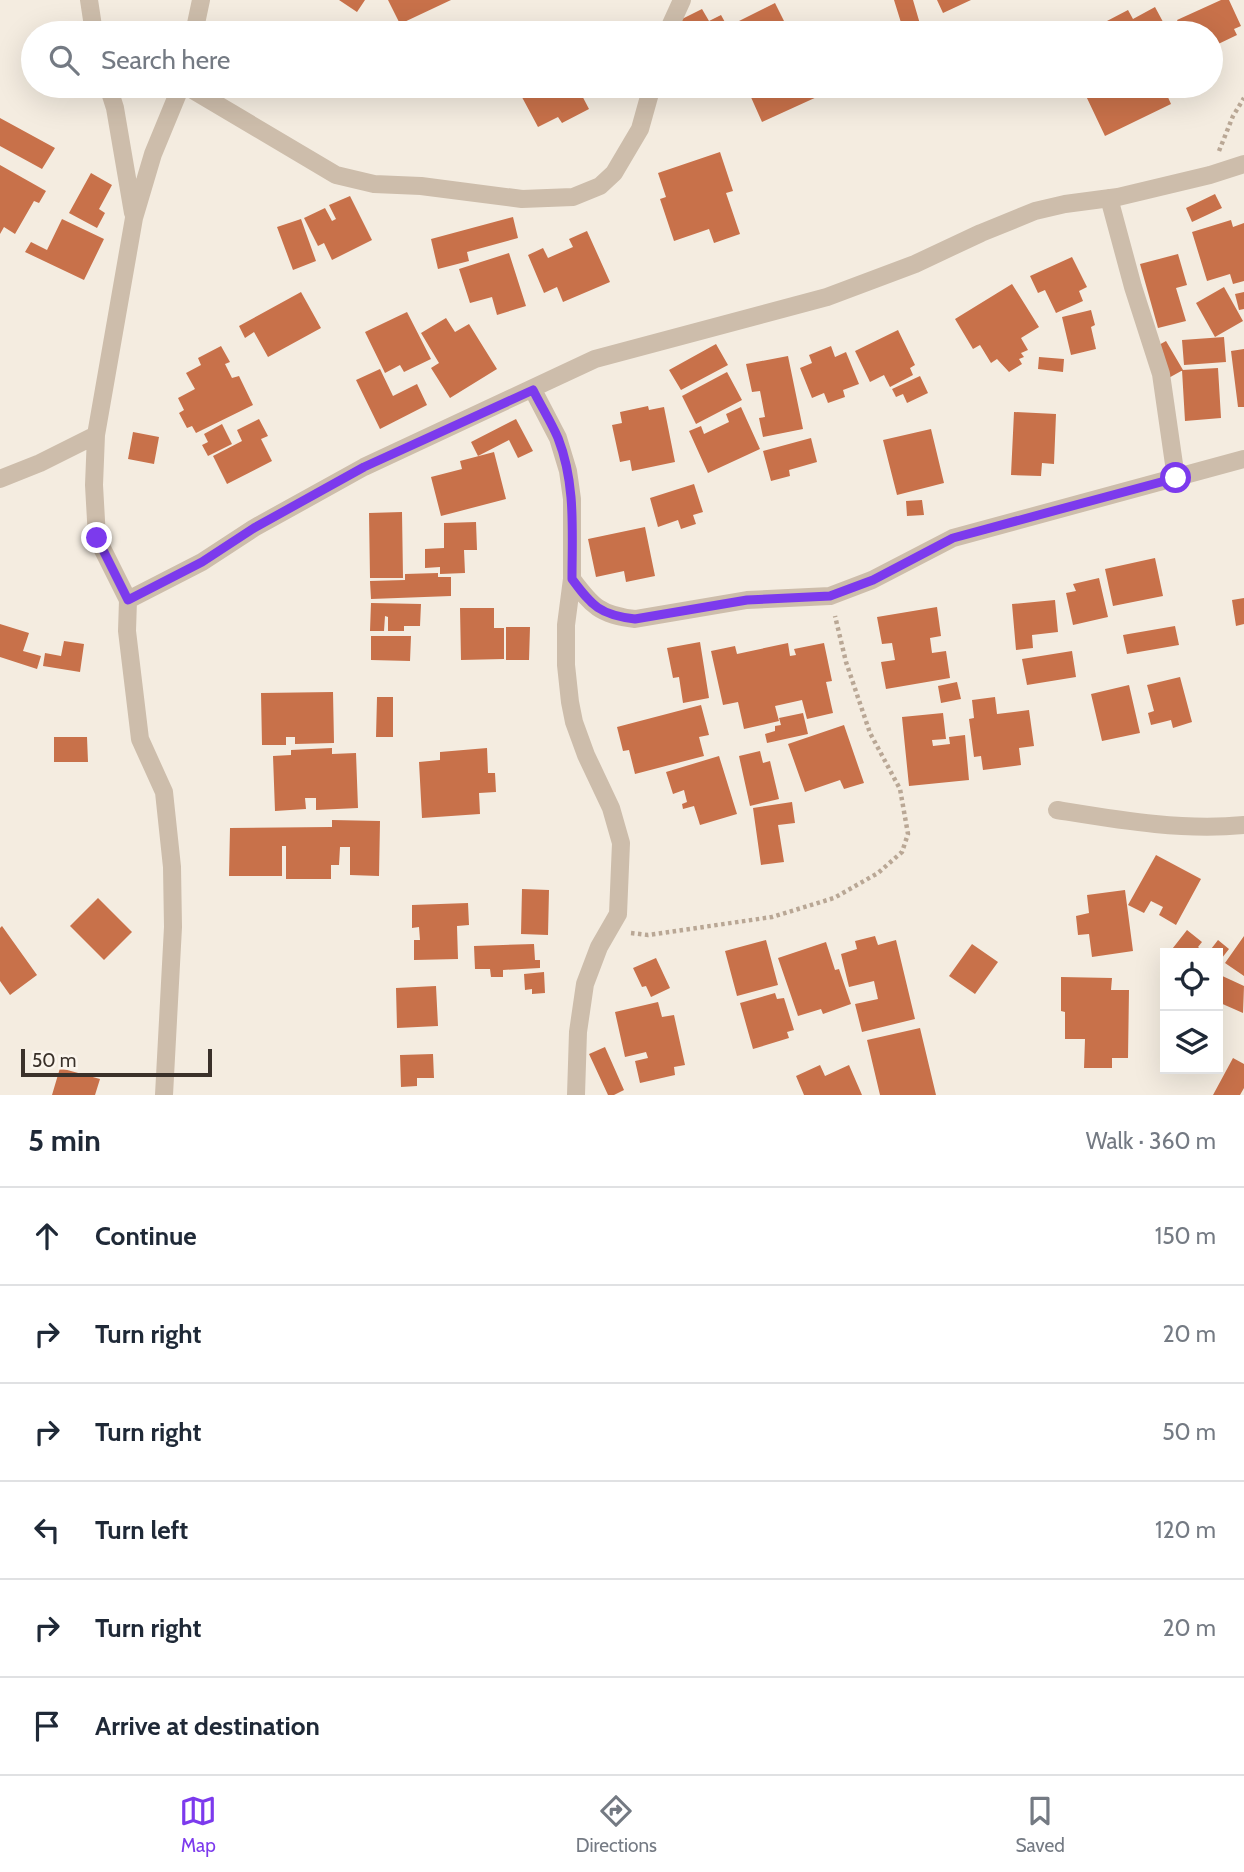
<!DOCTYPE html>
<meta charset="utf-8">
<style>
body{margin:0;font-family:Cabin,sans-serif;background:#f2f2f3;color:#1f2937}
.controls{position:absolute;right:21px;bottom:21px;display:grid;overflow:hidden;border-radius:0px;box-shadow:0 7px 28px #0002}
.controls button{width:63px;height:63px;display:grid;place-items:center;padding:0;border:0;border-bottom:2px solid #e0e1e3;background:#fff;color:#1f2937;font:35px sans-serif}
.scale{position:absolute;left:21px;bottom:18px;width:191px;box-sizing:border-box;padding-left:7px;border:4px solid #3a312a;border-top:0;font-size:19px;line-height:24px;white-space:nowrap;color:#3a312a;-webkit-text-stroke:5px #fbf5ed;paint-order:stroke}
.stop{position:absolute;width:21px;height:21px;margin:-16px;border:5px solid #7c3aed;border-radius:50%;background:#fff}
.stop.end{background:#7c3aed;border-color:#fff;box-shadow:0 2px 7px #0008}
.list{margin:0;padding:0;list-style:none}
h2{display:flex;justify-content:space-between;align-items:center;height:91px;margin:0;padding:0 28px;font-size:30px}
h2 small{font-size:23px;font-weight:400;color:#747a83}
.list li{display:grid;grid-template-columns:46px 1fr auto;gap:21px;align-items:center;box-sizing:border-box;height:98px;padding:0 28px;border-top:2px solid #e0e1e3}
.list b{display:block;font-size:26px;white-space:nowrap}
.list em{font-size:23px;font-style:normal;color:#747a83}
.icon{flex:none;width:38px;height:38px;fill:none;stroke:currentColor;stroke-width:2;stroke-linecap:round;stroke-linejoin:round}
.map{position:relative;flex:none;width:1244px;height:1095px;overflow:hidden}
.search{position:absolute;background:#fff;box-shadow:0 7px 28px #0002;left:21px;right:21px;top:21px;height:77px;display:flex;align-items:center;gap:18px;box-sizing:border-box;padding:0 24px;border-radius:38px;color:#747a83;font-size:26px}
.sheet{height:679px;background:#fff}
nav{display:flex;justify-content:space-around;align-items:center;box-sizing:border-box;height:98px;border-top:2px solid #e0e1e3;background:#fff;font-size:19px;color:#747a83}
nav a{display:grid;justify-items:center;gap:4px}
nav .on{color:#7c3aed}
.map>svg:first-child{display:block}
.building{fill:#c8714a}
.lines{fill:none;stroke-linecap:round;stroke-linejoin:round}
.path{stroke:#b9a795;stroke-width:4.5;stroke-dasharray:3.5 3.5;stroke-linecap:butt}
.minor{stroke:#cdbdab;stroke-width:18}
.route{stroke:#7c3aed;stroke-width:9}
</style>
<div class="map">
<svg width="1244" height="1095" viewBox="0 0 1244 1095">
<rect width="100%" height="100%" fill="#f4ece0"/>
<path class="building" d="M339,0H365L357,12Z
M388,0H451L400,24Z
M894,0H913L920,24L903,29Z
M937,0H971L943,13Z
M1221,0H1229L1241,26L1234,29L1237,35L1212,47L1215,53L1211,55V33H1183L1177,20Z
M775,3L790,33H722L721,30Z
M1155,7L1169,33H1152L1151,31L1148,33H1084L1128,10L1133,19Z
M702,9L709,21L721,15L726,24L707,33H684L678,21Z
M516,86H577L589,109L562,123L558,117L538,127Z
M746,86H814L819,96L762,122Z
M1114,86H1163L1171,104L1105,136L1086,96L1106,87L1108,90Z
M0,118L55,148L42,169L0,146Z
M720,152L733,191L726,193L740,234L714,243L709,229L674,241L660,199L666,197L658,173Z
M0,165L46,191L39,203L34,201L15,234L4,227L0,234Z
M91,173L112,185L99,209L105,213L97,228L69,213Z
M1215,194L1222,208L1192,222L1186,208Z
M350,196L372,240L332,260L324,243L318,246L304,218L325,208L332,221L336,219L329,205Z
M513,217L518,238L467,252L469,261L438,269L431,239Z
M62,219L104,239L84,280L25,252L31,242L47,250Z
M301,219L316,261L293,270L277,227Z
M1231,220L1233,227L1244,223V281L1233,284L1230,274L1207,281L1192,232Z
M587,231L610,282L563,302L557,287L544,293L528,255L543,248L548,258L573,247L569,239Z
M509,253L526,306L497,315L492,297L470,303L459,269Z
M1178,254L1187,285L1176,288L1186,321L1158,328L1140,264Z
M1072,257L1087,287L1079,291L1083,301L1056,313L1045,290L1038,293L1030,276Z
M1012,284L1039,327L1021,338L1028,350L1021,353L1024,357L1019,359L1022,364L1009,372L997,359L991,363L980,345L973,349L955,319Z
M1224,287L1243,321L1215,337L1196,303Z
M301,292L321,328L268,357L254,332L245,338L239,326Z
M1244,292V309L1239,310L1235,294Z
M1091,310L1095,325L1091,327L1096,349L1071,355L1062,317Z
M407,312L431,359L404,372L400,365L385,373L365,332Z
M446,318L455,332L469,324L497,369L450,398L431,368L439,363L421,333Z
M898,330L915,365L910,368L913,375L890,387L884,375L870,382L855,351Z
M1224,337L1226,362L1184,365L1182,340Z
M1166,341L1183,370L1165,380L1148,351Z
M716,344L728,365L681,390L669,370Z
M221,346L230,362L225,364L232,378L239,376L253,405L196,433L192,426L187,428L179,413L184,410L178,398L195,389L186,373L201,365L198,358Z
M831,346L835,357L846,352L859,384L843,390L845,397L828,403L824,393L812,398L800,368L812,363L809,355Z
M1244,349V407H1238L1231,351Z
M788,356L803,429L763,437L759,418L765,417L760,391L752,392L746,364Z
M1039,357L1064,359L1063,372L1038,369Z
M1218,368L1221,418L1185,421L1182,370Z
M380,369L393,396L417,384L427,405L380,429L356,380Z
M727,372L742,400L696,424L682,396Z
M920,376L928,393L907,403L903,394L896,397L892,389Z
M648,406L649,410L664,407L675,462L632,471L630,460L620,462L612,425L622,423L620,412Z
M741,407L760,449L708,473L689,431L701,426L704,434L729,422L726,414Z
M1014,412L1056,414L1054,464L1042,463L1041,476L1011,475Z
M259,419L268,436L261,439L272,461L227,484L213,456L242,441L237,430Z
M516,419L533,451L518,458L509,440L478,456L471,442Z
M222,424L232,444L208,456L202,445L208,442L204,434Z
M931,429L944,483L897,495L883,440Z
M133,432L159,437L154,464L128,459Z
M811,438L817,462L789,470L790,476L771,481L763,451Z
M494,452L506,499L441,516L431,477L462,469L460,461Z
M694,484L703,512L693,515L696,524L681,529L678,520L658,527L650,498Z
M922,500L924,515L907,516L906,501Z
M402,512L403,578H370L369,513Z
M476,522L477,550H464L465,573L440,574V567L425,568V549L444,548V523Z
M645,527L655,576L626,582L624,571L596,577L588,539Z
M1155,558L1163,596L1113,606L1105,569Z
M438,573V577H451V596L371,599L370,581L405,580V574Z
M1099,578L1108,617L1073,625L1066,593L1076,591L1073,584Z
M1244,598V624L1236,626L1232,600Z
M1055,600L1058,632L1032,635L1033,648L1016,650L1012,604Z
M371,603L421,604L420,626H404V631H388V617L385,616L384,631H370Z
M937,607L941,636L930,638L932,653L946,651L950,678L886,689L881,662L895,660L892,643L882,644L877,617Z
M460,608H494V628H504V659L461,660Z
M0,624L29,633L23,651L41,656L37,669L0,657Z
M1175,626L1179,645L1127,654L1123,635Z
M506,627H530L529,660H506Z
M371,636H411L410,661L371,660Z
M64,641L84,644L80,672L43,666L45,653L61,656Z
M700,642L709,698L683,703L679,677L673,678L667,648Z
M788,643L790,656L796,655L794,649L824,643L832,681L826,682L833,713L807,719L802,700L775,706L779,721L744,729L738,702L723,705L711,651L735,646L737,654Z
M1072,651L1076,677L1027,685L1022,659Z
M1180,677L1192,722L1173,728L1171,720L1151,725L1148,713L1154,711L1147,685Z
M957,682L961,699L941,703L938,686Z
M1129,685L1140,733L1102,741L1091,694Z
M333,692L334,743L295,744V737H286V745H262L261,693Z
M377,697H393V737H376Z
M995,697L997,714L1029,710L1034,746L1019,748L1021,765L983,770L981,756L974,757L969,719L974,718L972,700Z
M701,705L709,735L699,737L704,756L635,774L629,750L623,751L617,727Z
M803,713L808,734L767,743L765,734L775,731V726L781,725L779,718Z
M943,713L946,739L932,740L933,746L950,744L949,737L965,735L969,780L909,786L902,717Z
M844,725L864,783L844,789L840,780L805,792L788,744Z
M54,737H87L88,762H54Z
M332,748V754L356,753L358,808L316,810V798H305L306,809L275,811L273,756L291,755V750Z
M487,748L488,773H495L496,792L479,793L480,814L422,818L419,762L440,760V752Z
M760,751L763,763L770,761L779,799L750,806L739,756Z
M719,756L737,814L700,825L694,806L683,809L682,804L687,802L684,790L673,794L666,772Z
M792,802L795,823L778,825L784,862L761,865L753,808Z
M332,820L380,821L379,876L350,875V847H340L339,865H331V879H286V846H282V876H229L230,828L332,827Z
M1156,855L1201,879L1176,925L1159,915L1163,907L1151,901L1144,913L1128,905Z
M522,889L549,890L548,935L521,934Z
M1125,890L1133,951L1092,957L1089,934L1078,935L1076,916L1089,913L1087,895Z
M98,898L132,932L104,960L70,926Z
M468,903L469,925L457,926L458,959L414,960V940H420L419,927L412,928V905Z
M2,926L37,975L10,995L0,981V928Z
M1187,930L1202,942L1198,947L1205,953H1169Z
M875,936L878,945L896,940L915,1019L862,1032L855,1004L878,999L874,981L849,987L841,954L857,949L855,941Z
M1244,936V976L1225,963Z
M766,940L778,985L737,996L725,951Z
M1218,940L1229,949L1218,963V953H1208Z
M826,942L835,970L839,969L851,1004L823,1014L821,1009L798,1016L778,958Z
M534,944L535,960H540V968L503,970V977H491L490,969H475L474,946Z
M972,944L998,962L975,994L949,976Z
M656,958L670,988L651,997L646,986L642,987L633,968Z
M544,972L545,993L532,994V989L525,990L524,974Z
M1218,974L1244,986L1243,1013L1218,1002Z
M1061,977L1112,978L1111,990H1129L1128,1058H1112V1068H1084L1085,1039H1065V1012L1061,1011Z
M436,986L438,1026L397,1028L396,988Z
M775,993L777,999L784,998L794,1030L787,1032L789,1038L753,1049L740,1003Z
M658,1002L662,1017L674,1015L685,1065L674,1067L675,1075L640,1083L635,1061L648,1058L646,1052L625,1057L615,1012Z
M920,1028L936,1095H880L867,1040Z
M605,1047L624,1090L614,1095H608L589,1054Z
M433,1054L434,1078H417V1086L401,1087L400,1055Z
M1233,1058L1244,1064V1088L1240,1095H1213Z
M820,1065L825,1076L849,1065L862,1095H804L796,1076Z
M60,1068L100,1079L95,1095H52Z"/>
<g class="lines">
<path class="path" d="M1219,151L1233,116L1244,98
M631,933L648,935L772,917L834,898L878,873L902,852L908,834L900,789L870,733L846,662L835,616"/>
<path class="minor" d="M89,0L94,33
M194,33L201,0
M667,33L682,0
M108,86L115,108L133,213
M186,86L336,175L374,184L421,186L522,199L573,197L600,186L614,173L640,129L652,86
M1109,198L1133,287L1161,374L1176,478
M533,390L558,438L568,471L572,499V579L566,625V665L570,702L574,722L586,755L611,808L621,843L618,914L599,947L585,984L578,1032L576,1095
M0,479L40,463L96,435
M572,579C592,606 600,615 635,619L747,600L830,596L872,580L953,538L1244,459
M128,600L202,562L254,528L364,467L595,359L827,297L915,264L981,233L1035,211L1065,204L1118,197L1210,175L1244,164
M1057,810C1119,820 1181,831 1244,825
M164,1095L173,927L172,867L164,792L140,739L127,631L128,600L97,538L94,485L96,435L134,218L153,154L181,86"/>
</g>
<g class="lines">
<path class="route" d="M97,538L128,600L202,562L254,528L364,467L533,390C541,406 551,422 558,438C576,484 572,532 572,579C592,606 600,615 635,619L747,600L830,596L873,580L953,538L1176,478"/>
</g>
</svg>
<div class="controls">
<button><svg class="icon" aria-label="locate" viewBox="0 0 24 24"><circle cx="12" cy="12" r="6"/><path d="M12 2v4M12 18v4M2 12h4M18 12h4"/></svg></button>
<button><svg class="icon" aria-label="layers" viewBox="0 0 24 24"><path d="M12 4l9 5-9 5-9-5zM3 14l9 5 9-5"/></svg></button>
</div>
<div class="scale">50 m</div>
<div class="stop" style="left:1176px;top:478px"></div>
<div class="stop end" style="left:97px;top:538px"></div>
<div class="search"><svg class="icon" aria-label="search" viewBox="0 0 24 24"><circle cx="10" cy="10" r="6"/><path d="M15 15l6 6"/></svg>Search here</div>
</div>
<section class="sheet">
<h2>5 min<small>Walk · 360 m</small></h2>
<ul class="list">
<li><svg class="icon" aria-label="ahead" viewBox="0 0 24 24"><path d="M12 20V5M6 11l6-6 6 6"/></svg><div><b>Continue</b></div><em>150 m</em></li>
<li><svg class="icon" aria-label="right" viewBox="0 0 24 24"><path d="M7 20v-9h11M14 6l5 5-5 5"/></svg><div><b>Turn right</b></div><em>20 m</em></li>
<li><svg class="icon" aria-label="right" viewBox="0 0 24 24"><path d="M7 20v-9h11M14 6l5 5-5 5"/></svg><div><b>Turn right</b></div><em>50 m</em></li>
<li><svg class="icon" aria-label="left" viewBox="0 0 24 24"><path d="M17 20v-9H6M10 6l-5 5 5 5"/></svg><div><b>Turn left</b></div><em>120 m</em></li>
<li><svg class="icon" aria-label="right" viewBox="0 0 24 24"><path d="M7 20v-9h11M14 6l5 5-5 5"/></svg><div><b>Turn right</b></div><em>20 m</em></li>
<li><svg class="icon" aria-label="arrive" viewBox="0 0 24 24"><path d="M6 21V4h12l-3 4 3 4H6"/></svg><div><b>Arrive at destination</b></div></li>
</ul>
</section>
<nav>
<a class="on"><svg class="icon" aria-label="map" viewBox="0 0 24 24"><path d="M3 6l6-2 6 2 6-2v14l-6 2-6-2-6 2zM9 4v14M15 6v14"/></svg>Map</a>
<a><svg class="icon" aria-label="directions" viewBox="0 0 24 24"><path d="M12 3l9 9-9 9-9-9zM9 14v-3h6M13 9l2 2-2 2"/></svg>Directions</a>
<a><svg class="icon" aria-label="saved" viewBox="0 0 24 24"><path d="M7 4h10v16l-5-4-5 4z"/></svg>Saved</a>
</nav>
